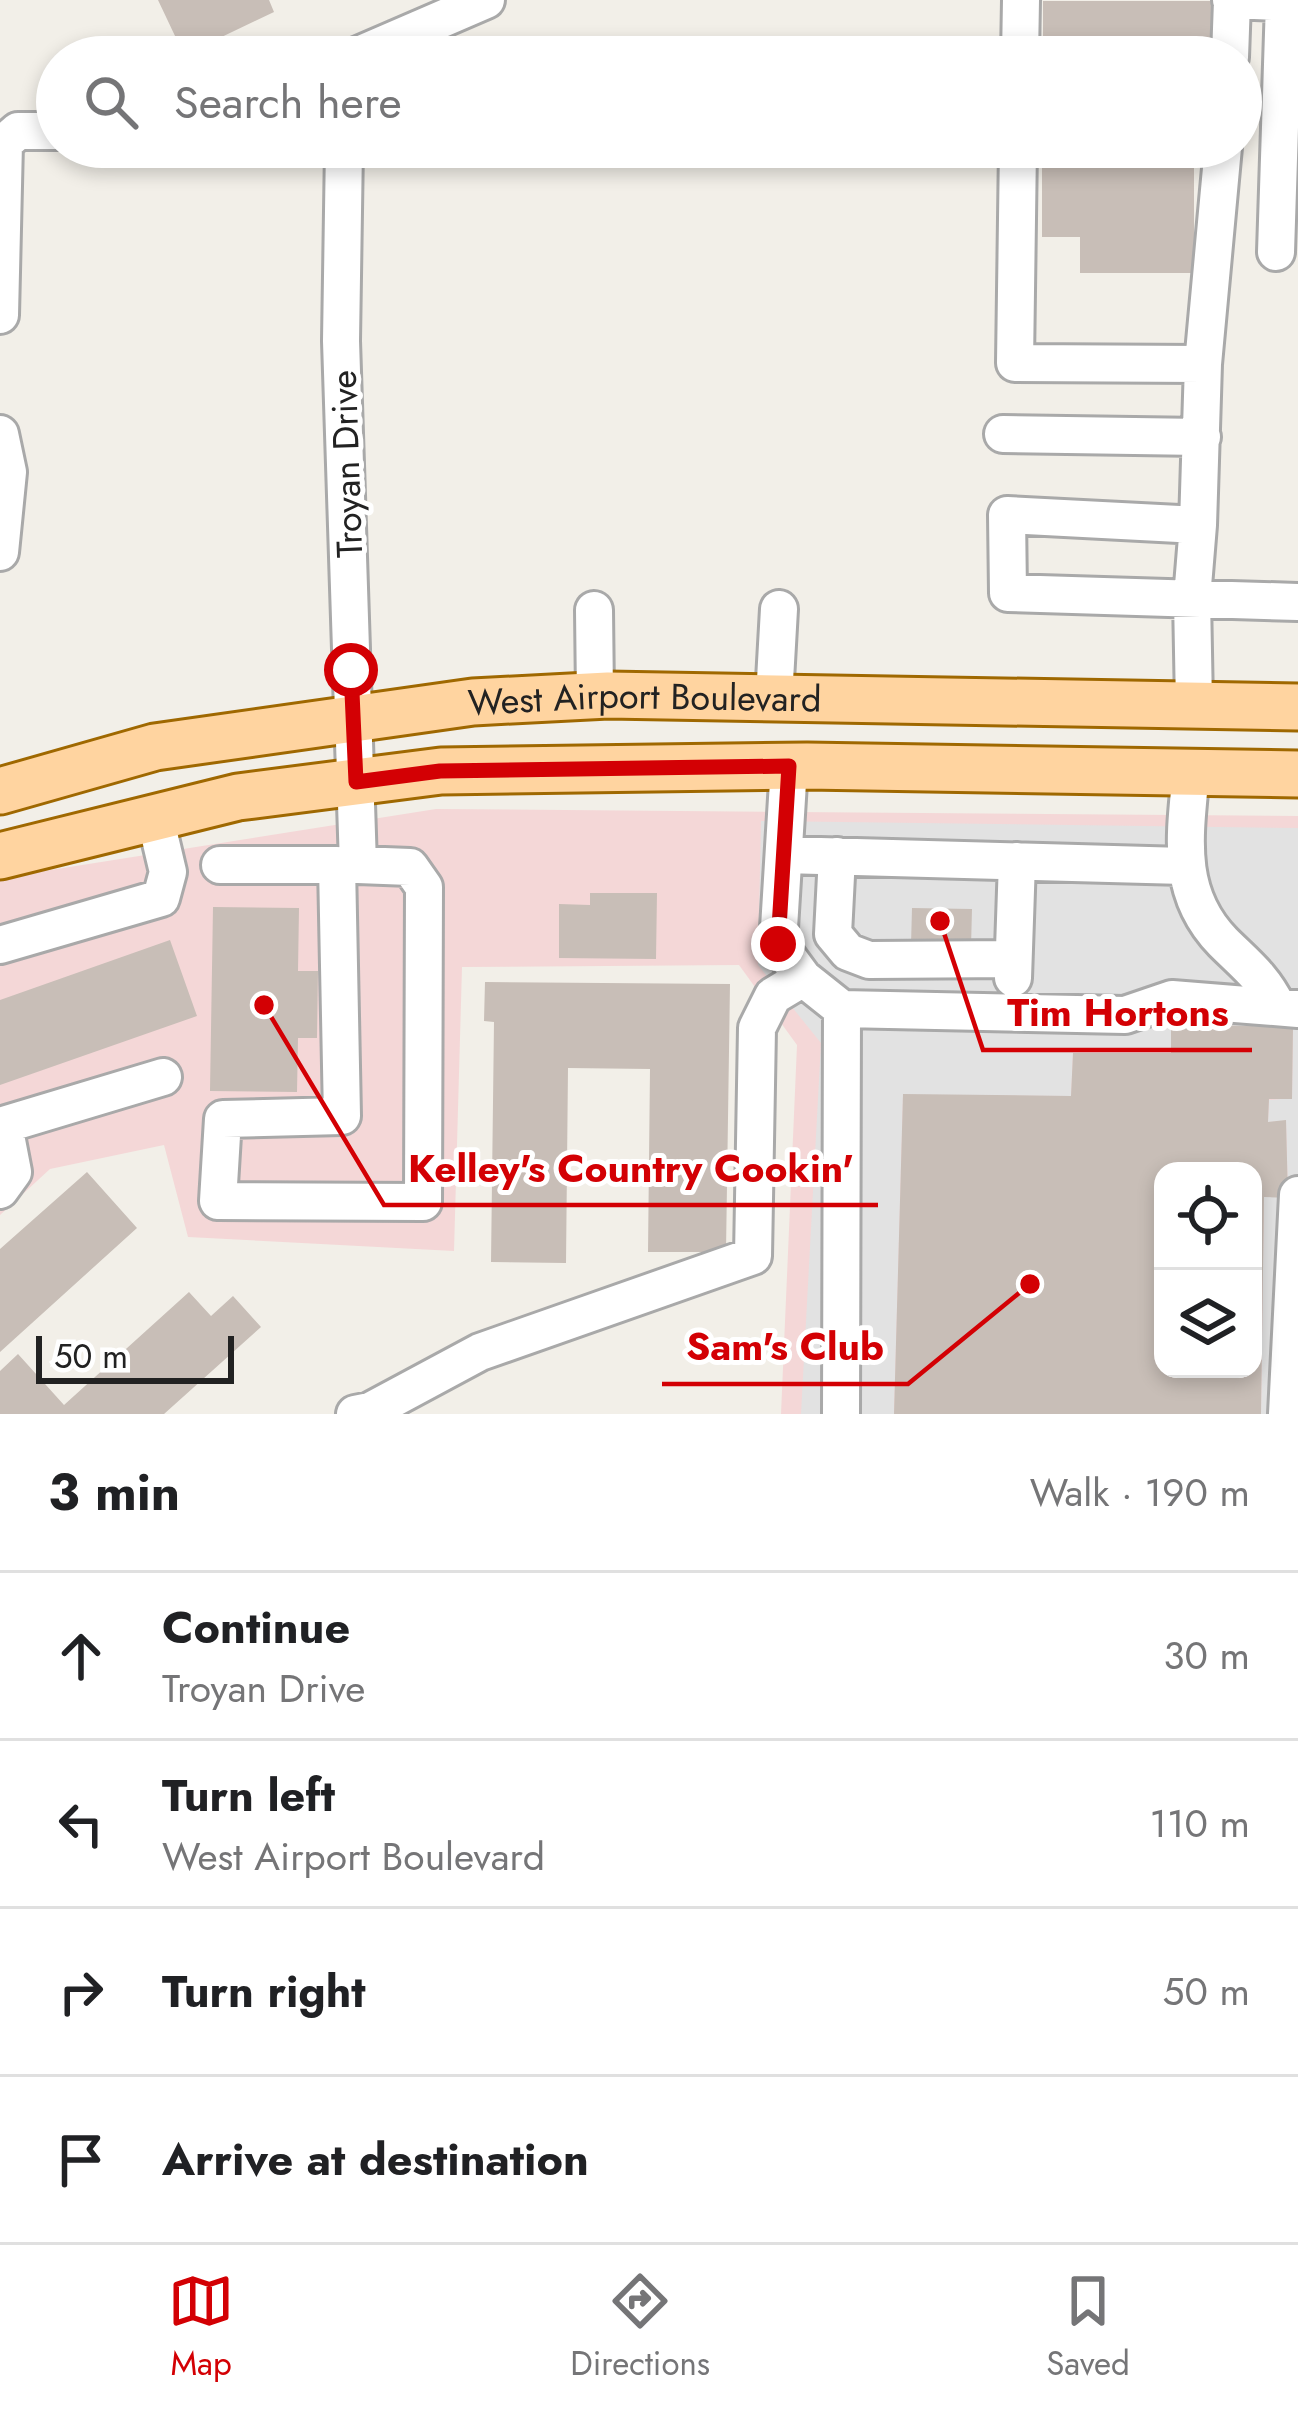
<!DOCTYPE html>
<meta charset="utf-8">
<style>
body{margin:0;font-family:Jost,sans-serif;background:#f6f6f6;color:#202124}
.controls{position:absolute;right:36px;bottom:36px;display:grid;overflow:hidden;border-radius:24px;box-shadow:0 6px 18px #0003}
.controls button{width:108px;height:108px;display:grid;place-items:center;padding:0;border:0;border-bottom:3px solid #e0e0e0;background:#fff;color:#202124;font:60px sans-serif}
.scale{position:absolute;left:36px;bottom:30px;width:198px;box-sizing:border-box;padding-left:12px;border:6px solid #222;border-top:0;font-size:33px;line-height:42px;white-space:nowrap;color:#222;-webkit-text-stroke:9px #fff;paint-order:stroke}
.stop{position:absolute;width:36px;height:36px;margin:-27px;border:9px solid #d30004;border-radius:50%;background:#fff}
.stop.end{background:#d30004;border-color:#fff;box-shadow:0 3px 12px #0008}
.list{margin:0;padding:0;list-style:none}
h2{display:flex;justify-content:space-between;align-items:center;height:156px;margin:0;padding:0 48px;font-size:51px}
h2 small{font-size:39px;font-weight:400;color:#757577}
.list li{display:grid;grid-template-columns:78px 1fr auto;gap:36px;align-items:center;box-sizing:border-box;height:168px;padding:0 48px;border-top:3px solid #e0e0e0}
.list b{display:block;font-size:45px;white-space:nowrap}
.list p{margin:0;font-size:39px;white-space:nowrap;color:#757577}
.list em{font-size:39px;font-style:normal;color:#757577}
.icon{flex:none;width:66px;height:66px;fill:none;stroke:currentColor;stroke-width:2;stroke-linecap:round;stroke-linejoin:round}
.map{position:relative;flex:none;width:1298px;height:1414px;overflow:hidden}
.search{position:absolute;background:#fff;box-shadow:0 6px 18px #0003;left:36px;right:36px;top:36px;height:132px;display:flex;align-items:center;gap:30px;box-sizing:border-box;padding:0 42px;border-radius:66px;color:#757577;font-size:45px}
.sheet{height:828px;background:#fff}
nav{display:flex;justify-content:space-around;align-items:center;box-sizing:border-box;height:168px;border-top:3px solid #e0e0e0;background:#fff;font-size:33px;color:#757577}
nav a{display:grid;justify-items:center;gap:6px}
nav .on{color:#d30004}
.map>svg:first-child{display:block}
.commercial{fill:#f4d7d7;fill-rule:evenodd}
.parking{fill:#e2e2e2}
.building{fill:#c8beb7;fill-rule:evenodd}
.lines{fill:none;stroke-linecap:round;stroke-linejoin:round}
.minor-casing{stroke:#a9a9a9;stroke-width:42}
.major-casing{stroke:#9f6800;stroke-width:51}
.minor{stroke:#fff;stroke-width:36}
.major{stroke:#ffd4a0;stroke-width:45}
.route{stroke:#d30004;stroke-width:15}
.labels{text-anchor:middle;stroke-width:10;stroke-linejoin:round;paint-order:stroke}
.street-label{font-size:36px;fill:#222;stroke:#fff}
.leader{fill:none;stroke:#d30004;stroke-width:4.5}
.callout-dot{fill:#d30004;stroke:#fff;stroke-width:4.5}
.callout-label{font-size:39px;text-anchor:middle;font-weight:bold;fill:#d30004;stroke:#fff;stroke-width:10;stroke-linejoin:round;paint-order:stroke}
</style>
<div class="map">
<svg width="1298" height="1414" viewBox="0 0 1298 1414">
<rect width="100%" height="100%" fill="#f2efe8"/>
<path class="commercial" d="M436,809L1298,816V1414H781L797,1045L739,965L462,967L454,1251L188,1237L164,1145L50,1169L0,1215V878ZM1163,1171H1253V1369H1163Z"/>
<path class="parking" d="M761,821L1298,828V1414H1261L1264,1197H1288L1286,1121L1268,1122L1269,1100L1292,1098L1293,1028L1172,1024L1171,1053H1073L1071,1096L903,1095L894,1414H801L821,1043L758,965Z"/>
<path class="building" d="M158,0H269L274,12L184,55Z
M1043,1H1221V57H1043Z
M1042,147H1194V273H1080V237H1042Z
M590,893H657L656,959L559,958V904L590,905Z
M213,907L299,908L298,971H318L317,1038H298L297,1092L210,1091Z
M912,908L972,909L971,947L911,945Z
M170,940L197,1016L0,1085V1000Z
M485,982L730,984L726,1252H648L650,1069L568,1068L566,1263L491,1262L494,1022L484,1021Z
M1171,1024L1293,1027L1292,1099H1269L1268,1122L1286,1120L1288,1198L1264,1197L1261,1414H894L903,1094L1071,1096L1073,1053H1171ZM1163,1171H1253V1369H1163Z
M87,1172L137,1228L0,1352V1249Z
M189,1292L211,1316L233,1296L261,1327L164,1414H0V1371L18,1354L64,1405Z"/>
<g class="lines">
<g class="minor-casing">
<path id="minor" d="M1231,0L1298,3
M354,57L486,0
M1020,57L1021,0
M1230,57L1232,1
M1018,147L1015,363L1203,364L1198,525L1007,515L1008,593L1298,602
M1276,252L1284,2
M0,315L4,143L18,131H57
M1203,364L1223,147
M0,434L8,472L0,552
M1003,434L1202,437
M594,610L595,696
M774,698L779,609
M1194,705L1192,598L1198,525
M789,766L778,944L803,978L842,1009L841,1414
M1191,772C1185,835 1175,893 1223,942C1245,964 1263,977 1277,1006
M784,855L1184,866
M837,856L833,934L848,952L869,960L1013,959
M220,865H337L342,1116L223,1119L218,1201L423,1202L424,887L410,867L358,865L341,341L344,147
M0,945L161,898L168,872L155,817
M1013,978L1017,861
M842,1009L1125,1015L1172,999L1298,1009
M0,1126L163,1077
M0,1190L13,1172L4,1125
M355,1414L370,1411L480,1352L753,1256L757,1028L773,996L803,978
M1287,1414L1298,1195"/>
</g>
<g class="major-casing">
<g id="major">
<path id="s1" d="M0,791L155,747L473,702L608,695L1298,707"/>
<path d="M0,856L238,797L441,771L807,766L1298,774"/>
</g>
</g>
<use href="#minor" class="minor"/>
<use href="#major" class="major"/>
</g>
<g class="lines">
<path class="route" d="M351,670L356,782L440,771L789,766L778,944"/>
</g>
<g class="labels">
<g class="street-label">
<text transform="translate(346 464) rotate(-92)" y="13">Troyan Drive</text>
<text dy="13" stroke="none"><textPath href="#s1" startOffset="654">West Airport Boulevard</textPath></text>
</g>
</g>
<path class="leader" d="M940 921L983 1050H1252M264 1005L384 1205H878M1030 1284L908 1384H662"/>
<g class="callout-dot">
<circle cx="940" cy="921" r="12"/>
<circle cx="264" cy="1005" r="12"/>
<circle cx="1030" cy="1284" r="12"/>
</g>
<g class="callout-label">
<text x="1118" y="1026">Tim Hortons</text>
<text x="631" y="1182">Kelley's Country Cookin'</text>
<text x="785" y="1360">Sam's Club</text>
</g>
</svg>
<div class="controls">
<button><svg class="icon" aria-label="locate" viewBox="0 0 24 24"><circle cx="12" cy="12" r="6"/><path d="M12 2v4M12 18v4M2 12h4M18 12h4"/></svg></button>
<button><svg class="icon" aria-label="layers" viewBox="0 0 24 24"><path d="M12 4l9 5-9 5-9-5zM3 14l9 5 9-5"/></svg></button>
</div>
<div class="scale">50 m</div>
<div class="stop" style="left:351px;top:670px"></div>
<div class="stop end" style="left:778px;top:944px"></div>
<div class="search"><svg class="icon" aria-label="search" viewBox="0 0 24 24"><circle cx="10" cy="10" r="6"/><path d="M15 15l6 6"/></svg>Search here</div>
</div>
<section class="sheet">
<h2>3 min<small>Walk · 190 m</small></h2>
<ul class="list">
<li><svg class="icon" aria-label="ahead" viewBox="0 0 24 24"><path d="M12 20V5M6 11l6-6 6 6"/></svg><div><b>Continue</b><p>Troyan Drive</p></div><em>30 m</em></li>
<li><svg class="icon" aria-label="left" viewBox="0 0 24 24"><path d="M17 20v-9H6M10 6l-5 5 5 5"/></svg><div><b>Turn left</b><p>West Airport Boulevard</p></div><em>110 m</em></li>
<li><svg class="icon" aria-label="right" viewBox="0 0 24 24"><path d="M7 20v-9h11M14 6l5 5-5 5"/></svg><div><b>Turn right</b></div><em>50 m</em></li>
<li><svg class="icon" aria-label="arrive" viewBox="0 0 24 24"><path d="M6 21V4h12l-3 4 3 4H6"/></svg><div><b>Arrive at destination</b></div></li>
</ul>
</section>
<nav>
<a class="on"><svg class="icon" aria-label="map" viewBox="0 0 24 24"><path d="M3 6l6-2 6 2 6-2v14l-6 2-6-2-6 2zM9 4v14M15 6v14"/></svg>Map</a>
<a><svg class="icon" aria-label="directions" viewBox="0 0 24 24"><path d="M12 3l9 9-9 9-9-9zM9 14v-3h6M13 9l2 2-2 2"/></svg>Directions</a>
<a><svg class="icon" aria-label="saved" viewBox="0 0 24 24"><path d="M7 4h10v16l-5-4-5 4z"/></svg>Saved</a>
</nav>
